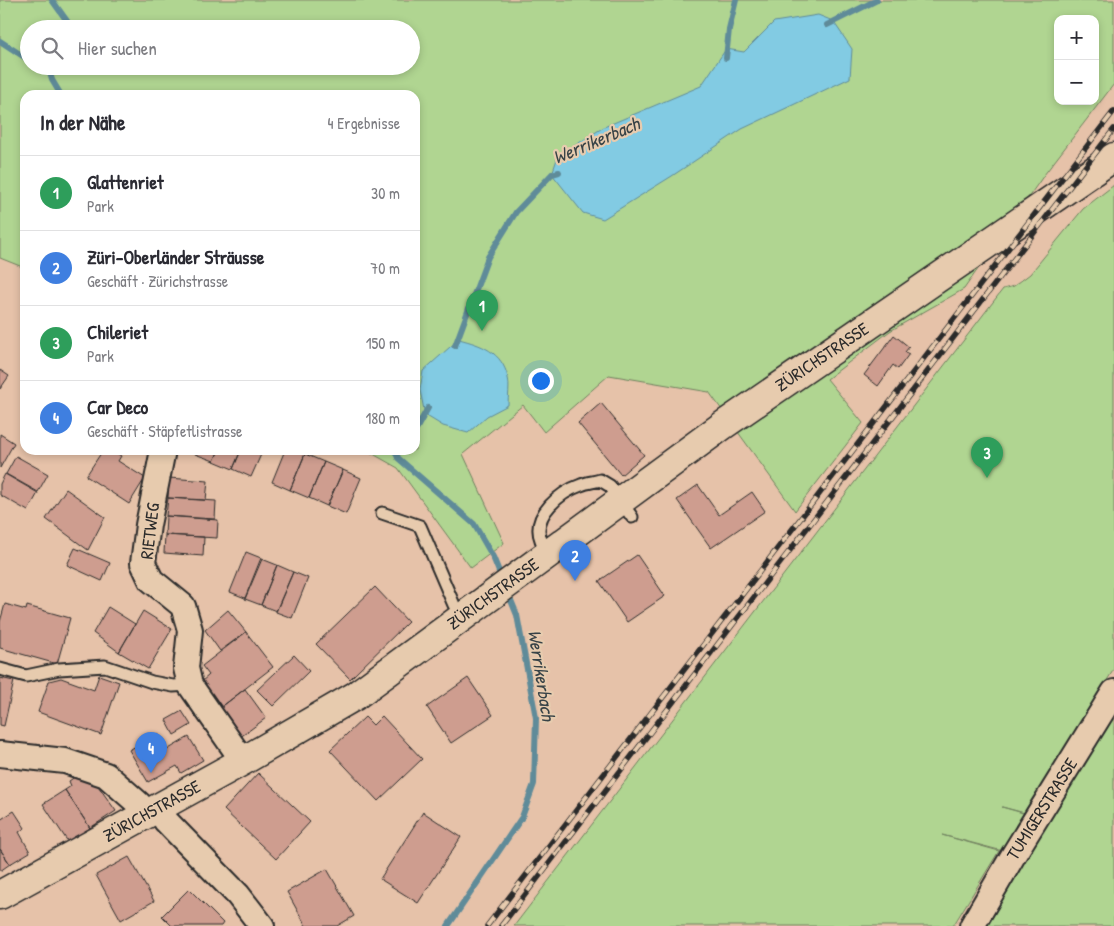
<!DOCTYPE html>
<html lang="de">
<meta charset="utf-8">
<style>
body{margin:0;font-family:"Patrick Hand",sans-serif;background:#f7f7f7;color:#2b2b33}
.controls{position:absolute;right:15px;top:15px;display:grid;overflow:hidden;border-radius:10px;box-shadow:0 2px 8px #0003}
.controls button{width:45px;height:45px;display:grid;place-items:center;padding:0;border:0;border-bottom:1px solid #e1e1e2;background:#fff;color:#2b2b33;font:25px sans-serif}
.you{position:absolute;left:540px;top:380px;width:18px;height:18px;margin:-12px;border:4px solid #fff;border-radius:50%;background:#1a73e8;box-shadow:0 0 0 8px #1a73e833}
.badge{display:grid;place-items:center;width:32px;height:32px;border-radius:50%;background:#db2777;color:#fff;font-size:16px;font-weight:700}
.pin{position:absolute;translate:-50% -41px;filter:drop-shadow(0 1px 2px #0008)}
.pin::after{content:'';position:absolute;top:26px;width:18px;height:15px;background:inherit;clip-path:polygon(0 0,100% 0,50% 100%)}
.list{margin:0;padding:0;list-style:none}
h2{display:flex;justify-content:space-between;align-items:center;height:65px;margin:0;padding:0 20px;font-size:21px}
h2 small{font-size:16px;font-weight:400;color:#7c7c81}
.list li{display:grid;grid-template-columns:32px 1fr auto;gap:15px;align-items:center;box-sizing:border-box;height:75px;padding:0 20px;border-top:1px solid #e1e1e2}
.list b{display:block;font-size:19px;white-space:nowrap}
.list p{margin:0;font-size:16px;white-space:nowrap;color:#7c7c81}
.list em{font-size:16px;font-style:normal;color:#7c7c81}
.icon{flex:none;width:28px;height:28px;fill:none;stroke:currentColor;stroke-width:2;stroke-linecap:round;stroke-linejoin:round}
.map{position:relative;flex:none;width:1114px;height:926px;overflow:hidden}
.search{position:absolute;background:#fff;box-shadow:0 2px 8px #0003;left:20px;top:20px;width:400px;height:55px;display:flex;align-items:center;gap:12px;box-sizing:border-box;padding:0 18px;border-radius:28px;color:#7c7c81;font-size:19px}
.panel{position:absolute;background:#fff;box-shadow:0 2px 8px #0003;left:20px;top:90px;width:400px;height:365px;border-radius:15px}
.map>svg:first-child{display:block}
.green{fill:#b0d591;stroke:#6e805e;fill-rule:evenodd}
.water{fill:#82cbe3;stroke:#5f8b99}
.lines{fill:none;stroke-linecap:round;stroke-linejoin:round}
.stream{stroke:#5f8b99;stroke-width:6}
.building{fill:#ce9d8f;stroke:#2b2b2b}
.lane-casing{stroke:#2b2b2b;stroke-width:15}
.street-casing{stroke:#2b2b2b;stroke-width:28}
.secondary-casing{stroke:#2b2b2b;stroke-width:31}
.lane{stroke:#e7cbae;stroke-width:11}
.street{stroke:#e7cbae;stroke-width:24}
.secondary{stroke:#e7cbae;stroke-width:28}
.rail-casing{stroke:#2b2b2b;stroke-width:5.5}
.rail{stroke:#e7cbae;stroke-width:4;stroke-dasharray:11;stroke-linecap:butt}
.labels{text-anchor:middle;stroke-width:4.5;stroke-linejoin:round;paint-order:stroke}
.street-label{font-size:18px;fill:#2b2b2b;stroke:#e7cbae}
.water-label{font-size:19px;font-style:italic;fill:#384347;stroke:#e7cbae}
</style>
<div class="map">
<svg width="1114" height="926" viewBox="0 0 1114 926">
<rect width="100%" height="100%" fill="#e6c2a9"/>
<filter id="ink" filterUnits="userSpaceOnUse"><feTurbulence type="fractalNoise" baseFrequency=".02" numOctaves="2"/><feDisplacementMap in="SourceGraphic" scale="10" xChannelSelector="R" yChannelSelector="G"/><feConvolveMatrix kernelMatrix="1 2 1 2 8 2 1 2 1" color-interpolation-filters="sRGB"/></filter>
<g filter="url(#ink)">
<path class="green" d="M0,0H1114V84L1044,175L964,289L890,331L827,379L863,423L795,511L709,392L609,375L544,432L523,405L463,454L504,543L471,568L398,468L366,450H415V95H25V268L0,258ZM1058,19H1095V101H1058ZM29,29H411V66H29Z
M1114,185V669L1025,813L1002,807L1037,817L1014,854L942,835L999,851L953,926H514L1003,289L1014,286L1030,274L1083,209Z
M1114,708V926H981Z"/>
<path class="water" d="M818,15L833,21L852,49L850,78L742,129L672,176L603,219L583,213L552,174L558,156L604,127L701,86L726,49L744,52L774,22Z
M459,339C481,345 502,351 508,378C510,386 508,397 508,405L487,416L468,433L443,426L425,415L420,390L423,371Z"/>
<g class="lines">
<path class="stream" d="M52,0L67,21L63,29
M827,25L877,0
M0,41L29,60
M726,58L729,29L736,0
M48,66L52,80L61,95
M455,346L488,257L516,212L552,174L559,172
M415,431L428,408
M395,450L398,458L474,524L493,557L502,579
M448,926L522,817L534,784L536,718L517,615L508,593"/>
</g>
<path class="building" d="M894,335L909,347L905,352L909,354L898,369L893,365L878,386L864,375Z
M0,370L9,376L0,389Z
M601,403L644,455L621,475L578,423Z
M0,434L14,443L0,468Z
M103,450H112L121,456L118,461L145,478L129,504L86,476Z
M197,450H219L214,461L195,454Z
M219,450H241L233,469L214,461Z
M241,450H263L251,477L233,469Z
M285,450H295L305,454L290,490L272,482Z
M305,454L324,462L309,498L290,490Z
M16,456L48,474L38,492L6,474Z
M324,462L343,470L327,506L309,498Z
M343,470L361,478L346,514L327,506Z
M5,474L38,493L28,511L0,495V484Z
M169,478L208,481L206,500L168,498Z
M698,485L719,515L752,492L765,511L711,548L677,500Z
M66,489L105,517L88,550L46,519Z
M168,498L216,501L215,519L166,516Z
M166,516L218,520L217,538L165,535Z
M165,535L204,537L203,556L164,553Z
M75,548L110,563L102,581L67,565Z
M246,552L261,558L245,598L230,592Z
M637,555L665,596L627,622L599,581Z
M262,559L277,565L261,605L245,599Z
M277,565L293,572L276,611L261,605Z
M293,572L308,578L292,618L276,612Z
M375,587L408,622L350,679L316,644Z
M5,604L26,610L27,606L70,618L57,664L0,648V622Z
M108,607L135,624L119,652L93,633Z
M228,610L246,632L220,651L205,630Z
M143,611L172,629L148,669L119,652Z
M246,632L273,667L220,708L201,682L209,675L202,666Z
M294,655L309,671L273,706L257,690Z
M99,675L119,682L101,735L38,712L49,681L61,678L94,690Z
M0,678L14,681L4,726L0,725Z
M468,678L493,715L451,743L427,707Z
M245,689L266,718L239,738L220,708Z
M182,711L191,725L174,735L166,720Z
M382,716L422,759L378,801L330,750L365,717L373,725Z
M158,734L167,750L189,737L203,760L181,773L177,766L148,782L129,750Z
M258,773L310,822L276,859L224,810Z
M79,774L96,783L116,811L90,828L65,790L71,786L69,781Z
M65,790L90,828L68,842L43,804Z
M14,811L25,828L19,832L30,852L10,864L0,849V820Z
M423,812L461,837L418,903L380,879Z
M0,849L10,864L0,871Z
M129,857L154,901L121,920L96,875Z
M327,869L354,916L337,926H306L287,892Z
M189,889L223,923L221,926H172L162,916Z"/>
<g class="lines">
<g class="lane-casing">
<path id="lane" d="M382,513L420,526L454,605L461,617
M549,553C547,549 542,544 541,540C531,515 561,492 581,485C587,482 594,482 600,480L610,486L632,517
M0,669L26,676L59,669L105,666L152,682L173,686L190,685"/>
</g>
<g class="street-casing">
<path id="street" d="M163,450L148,525L143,563L151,580L183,606L190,630L186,668L190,685L243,761
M0,754L65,761L106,775L139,804L145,815
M158,807L166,821L238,895L262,926
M972,926L1014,854L1114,692"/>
</g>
<g class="secondary-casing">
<path id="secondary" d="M0,895L243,761L355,696L722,426L1114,157"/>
</g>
<use href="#lane" class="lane"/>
<use href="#street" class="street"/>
<use href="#secondary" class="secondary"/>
<g class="rail-casing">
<path id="rail" d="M487,926L1114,111
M501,926L1114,129"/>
</g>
<use href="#rail" class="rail"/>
</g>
</g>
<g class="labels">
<g class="street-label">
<text transform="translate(822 357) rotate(-34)" y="6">ZÜRICHSTRASSE</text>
<text transform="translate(150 531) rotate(-83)" y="6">RIETWEG</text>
<text transform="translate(493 594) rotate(-36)" y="6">ZÜRICHSTRASSE</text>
<text transform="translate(1042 809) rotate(-58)" y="6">TUMIGERSTRASSE</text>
<text transform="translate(152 811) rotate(-29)" y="6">ZÜRICHSTRASSE</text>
</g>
<g class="water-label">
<text transform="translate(596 140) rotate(-23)" y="7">Werrikerbach</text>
<text transform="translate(542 675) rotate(81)" y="7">Werrikerbach</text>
</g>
</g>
</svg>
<div class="controls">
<button>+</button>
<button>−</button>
</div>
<div class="you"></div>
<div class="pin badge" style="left:482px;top:331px;background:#2e9e5b">1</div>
<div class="pin badge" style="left:575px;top:581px;background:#3f7fe0">2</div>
<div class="pin badge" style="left:987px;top:478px;background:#2e9e5b">3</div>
<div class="pin badge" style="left:151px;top:773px;background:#3f7fe0">4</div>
<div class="search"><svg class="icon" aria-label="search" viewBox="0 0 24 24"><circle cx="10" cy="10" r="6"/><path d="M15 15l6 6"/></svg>Hier suchen</div>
<section class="panel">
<h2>In der Nähe<small>4 Ergebnisse</small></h2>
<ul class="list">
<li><span class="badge" style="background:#2e9e5b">1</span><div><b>Glattenriet</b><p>Park</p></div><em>30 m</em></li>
<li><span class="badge" style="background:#3f7fe0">2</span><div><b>Züri-Oberländer Sträusse</b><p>Geschäft · Zürichstrasse</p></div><em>70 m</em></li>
<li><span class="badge" style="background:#2e9e5b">3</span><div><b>Chileriet</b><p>Park</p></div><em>150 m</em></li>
<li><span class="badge" style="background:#3f7fe0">4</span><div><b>Car Deco</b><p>Geschäft · Stäpfetlistrasse</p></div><em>180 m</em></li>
</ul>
</section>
</div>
